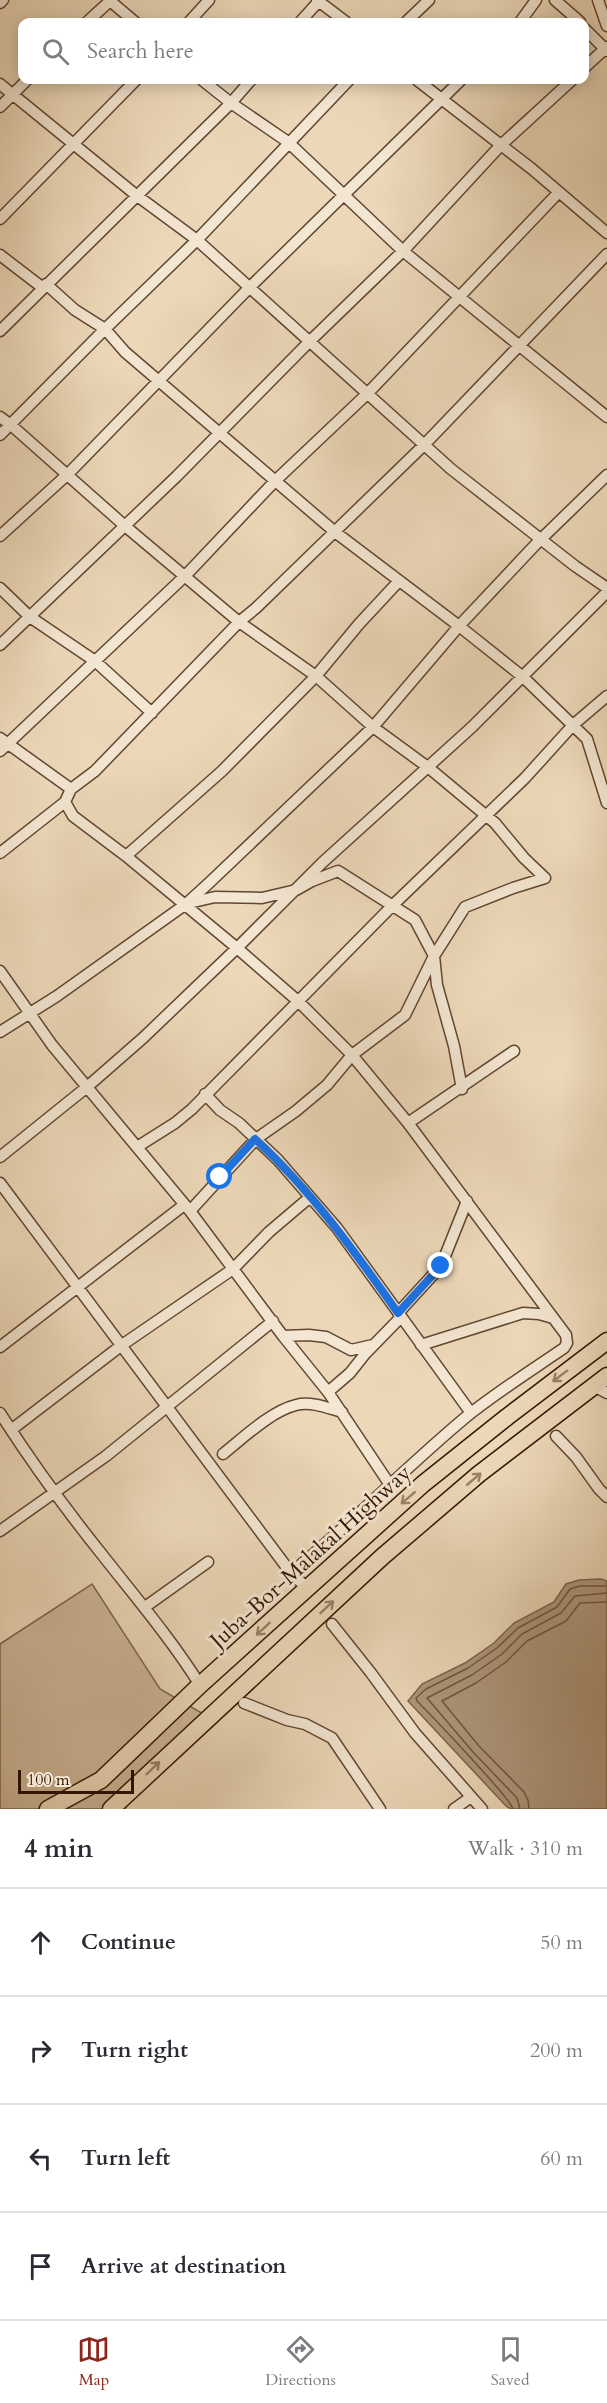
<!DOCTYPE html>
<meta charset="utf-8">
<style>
body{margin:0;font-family:Cardo,serif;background:#f7f7f7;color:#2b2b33}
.scale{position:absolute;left:18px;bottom:15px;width:116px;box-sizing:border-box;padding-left:6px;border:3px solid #341503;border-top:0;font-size:16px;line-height:21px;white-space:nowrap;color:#341503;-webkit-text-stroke:4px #f3e6d2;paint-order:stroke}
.stop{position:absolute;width:18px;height:18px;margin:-14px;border:4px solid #1a73e8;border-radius:50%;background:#fff}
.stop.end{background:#1a73e8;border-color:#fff;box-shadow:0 2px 6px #0008}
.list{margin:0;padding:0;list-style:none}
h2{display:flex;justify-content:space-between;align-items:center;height:78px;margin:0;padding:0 24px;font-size:26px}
h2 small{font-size:20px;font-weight:400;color:#7c7c81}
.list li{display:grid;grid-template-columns:39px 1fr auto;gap:18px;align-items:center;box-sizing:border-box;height:108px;padding:0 24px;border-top:2px solid #e1e1e2}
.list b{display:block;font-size:22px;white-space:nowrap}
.list em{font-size:20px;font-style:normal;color:#7c7c81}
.icon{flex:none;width:33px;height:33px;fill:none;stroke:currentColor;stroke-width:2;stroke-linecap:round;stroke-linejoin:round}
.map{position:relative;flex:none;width:607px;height:1809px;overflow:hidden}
.search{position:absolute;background:#fff;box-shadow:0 3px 15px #0003;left:18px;right:18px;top:18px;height:66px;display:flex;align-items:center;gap:15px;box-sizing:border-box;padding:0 21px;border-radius:12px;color:#7c7c81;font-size:22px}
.sheet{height:510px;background:#fff}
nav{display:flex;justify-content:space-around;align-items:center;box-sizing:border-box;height:84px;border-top:2px solid #e1e1e2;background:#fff;font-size:16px;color:#7c7c81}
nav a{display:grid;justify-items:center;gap:3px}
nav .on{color:#8f2418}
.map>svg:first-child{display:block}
.green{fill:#cdb79a;stroke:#80664e;stroke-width:1.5}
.water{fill:#ad967b;stroke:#7d624b;stroke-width:1.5}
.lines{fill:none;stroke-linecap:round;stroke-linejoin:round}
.shore{stroke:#70563f;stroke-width:1.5}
.minor-casing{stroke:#624630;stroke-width:13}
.highway-casing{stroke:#341503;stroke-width:19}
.minor{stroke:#f3e6d2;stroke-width:10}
.highway{stroke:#ecd8b9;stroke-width:16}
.oneway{stroke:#998067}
.route{stroke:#1a73e8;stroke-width:8}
.labels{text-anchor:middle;stroke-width:6;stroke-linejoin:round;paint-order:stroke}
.street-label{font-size:22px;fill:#341503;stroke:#f3e6d2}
</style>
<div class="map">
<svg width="607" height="1809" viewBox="0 0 607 1809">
<rect width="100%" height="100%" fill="#ecd8b9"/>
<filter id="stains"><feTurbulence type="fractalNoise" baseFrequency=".00333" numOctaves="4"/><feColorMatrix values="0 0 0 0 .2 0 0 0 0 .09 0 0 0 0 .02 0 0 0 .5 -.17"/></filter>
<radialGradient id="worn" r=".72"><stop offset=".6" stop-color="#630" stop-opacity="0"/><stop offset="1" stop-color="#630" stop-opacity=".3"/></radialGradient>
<path class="green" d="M92,1584L160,1689L212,1719L130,1800L125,1809H0V1644Z"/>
<path class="water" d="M601,1579L607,1581V1809H511L506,1806L408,1701L422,1684L465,1663L494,1643L514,1623L554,1602L566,1584L579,1580Z"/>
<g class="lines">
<path class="shore" d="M513,1809C512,1800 430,1714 417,1701L416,1698L426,1689L468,1668L497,1648L518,1628L557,1607L570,1589L580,1586H607
M520,1809L517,1798L473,1752L427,1698L472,1675L502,1654L522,1634L561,1613L575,1596L607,1593
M529,1809L528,1800L524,1792L479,1746L442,1701L476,1683L506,1662L527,1641L566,1621L580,1603L607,1602"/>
<g class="minor-casing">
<path id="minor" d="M109,0L135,22
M317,0L346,22
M555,0L580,22
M598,0L607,26
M0,3L3,0
M87,22L111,0
M189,22L209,0
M300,22L320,0
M406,22L429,0
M520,22L536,0
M584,28L607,51
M584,68L607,47
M202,80L231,103L288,142L403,251L607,417
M417,80L532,169L607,233
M0,84L136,195L197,240L451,469L575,566L607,588
M0,107L27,80
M0,219L136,80
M0,255L43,288
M46,284L75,310L105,329L125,352L335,532L459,626L537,543L607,475
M0,331L231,103L251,80
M0,417L11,425L125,526L239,622L316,676L373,727L429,768L495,823L524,858L545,878
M0,435L105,329L197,240L349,80
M0,536L68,474L249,288L461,80
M0,588L30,617L95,661L152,713
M0,645L177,476L309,342L403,251L500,146L572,80
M0,738L71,789
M0,751L186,575L275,481L367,394L559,192
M65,802L73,816L126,856L237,948L299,1002L352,1055L408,1123L566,1335L567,1343L564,1348C532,1370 497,1392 466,1417C406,1467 352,1523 291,1573
M0,853L65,802L71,789L95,771L239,622L256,608L424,445L607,254
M126,856L222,771L316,676L359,624L399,581
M189,903L215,897L262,898L296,890L312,881L338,871L415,920L434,956L437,985L454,1046L462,1089
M0,971L52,1045L190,1211L283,1336L328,1392L390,1485
M0,1032L57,996L186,904L209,883L373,727L459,626L523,677L587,739L607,803
M205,1094L220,1110L239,1123L278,1160L337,1228L471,1413
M408,1123L514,1051
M137,1147L175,1123L192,1109L393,905L525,778L573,725L607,696
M0,1157L87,1087L143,1038L237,948L323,862L472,727L607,592
M0,1183L291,1573L307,1588
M190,1211L256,1139L296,1111L327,1085L352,1055L405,1015L434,956L465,907L513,888L545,878
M398,1313L441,1266L467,1201
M283,1336L309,1335L326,1337L351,1350L373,1345
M421,1345L523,1313L539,1314L553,1318
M0,1347L184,1205
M594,1386L607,1393
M328,1392L350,1373L365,1354L401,1317
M0,1413C32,1463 67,1511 104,1557C137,1599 171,1639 200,1685
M11,1430L122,1345L233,1269L269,1232L309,1198
M556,1436L576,1457L599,1489L607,1497
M223,1454C243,1438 271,1411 296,1405C311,1401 328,1408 342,1412
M0,1531L106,1456L273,1321
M145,1607L208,1562
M332,1624L371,1673L415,1733L482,1809
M244,1703L287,1720L305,1724L332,1738L380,1809
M454,1809L471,1797"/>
</g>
<g class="highway-casing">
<path id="highway" d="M48,1809L101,1780L200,1685L423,1484L507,1417L607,1341
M111,1809L382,1557L479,1474L607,1376"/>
</g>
<use href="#minor" class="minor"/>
<use href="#highway" class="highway"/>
</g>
<defs><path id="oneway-shaft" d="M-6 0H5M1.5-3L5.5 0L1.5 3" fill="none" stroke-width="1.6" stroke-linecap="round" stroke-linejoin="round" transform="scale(1.5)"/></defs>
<g class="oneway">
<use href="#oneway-shaft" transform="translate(560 1376) rotate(143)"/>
<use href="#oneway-shaft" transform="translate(474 1479) rotate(-40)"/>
<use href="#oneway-shaft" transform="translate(408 1498) rotate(139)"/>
<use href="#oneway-shaft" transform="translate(327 1607) rotate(-43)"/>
<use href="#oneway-shaft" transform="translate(263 1629) rotate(137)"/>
<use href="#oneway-shaft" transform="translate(153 1768) rotate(-44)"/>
</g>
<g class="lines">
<path class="route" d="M220,1177L255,1139C311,1190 355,1252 398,1313L441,1266"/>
</g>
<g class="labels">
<g class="street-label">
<text transform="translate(310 1556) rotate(-42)" y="8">Juba-Bor-Malakal Highway</text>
</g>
</g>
<rect width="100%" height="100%" filter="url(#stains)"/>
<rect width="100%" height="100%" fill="url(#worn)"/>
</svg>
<div class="scale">100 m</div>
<div class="stop" style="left:220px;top:1177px"></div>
<div class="stop end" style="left:441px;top:1266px"></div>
<div class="search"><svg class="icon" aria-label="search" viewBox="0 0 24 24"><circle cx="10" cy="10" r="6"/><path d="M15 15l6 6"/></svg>Search here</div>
</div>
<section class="sheet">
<h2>4 min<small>Walk · 310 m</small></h2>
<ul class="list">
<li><svg class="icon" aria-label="ahead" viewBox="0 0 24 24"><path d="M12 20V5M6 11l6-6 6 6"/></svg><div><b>Continue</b></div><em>50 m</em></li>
<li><svg class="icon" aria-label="right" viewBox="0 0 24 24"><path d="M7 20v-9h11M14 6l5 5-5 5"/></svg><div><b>Turn right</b></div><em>200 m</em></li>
<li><svg class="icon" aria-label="left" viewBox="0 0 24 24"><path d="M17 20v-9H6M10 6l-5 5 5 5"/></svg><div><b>Turn left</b></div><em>60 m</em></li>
<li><svg class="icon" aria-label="arrive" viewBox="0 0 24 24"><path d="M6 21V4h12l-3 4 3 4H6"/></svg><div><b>Arrive at destination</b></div></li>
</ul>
</section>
<nav>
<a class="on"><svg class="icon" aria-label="map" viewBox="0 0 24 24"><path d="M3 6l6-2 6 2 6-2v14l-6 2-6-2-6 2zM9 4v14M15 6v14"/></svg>Map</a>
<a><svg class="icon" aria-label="directions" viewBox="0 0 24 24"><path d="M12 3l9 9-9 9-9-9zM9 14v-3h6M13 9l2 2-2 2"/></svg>Directions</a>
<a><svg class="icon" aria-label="saved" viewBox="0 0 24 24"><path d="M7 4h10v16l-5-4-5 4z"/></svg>Saved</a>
</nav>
